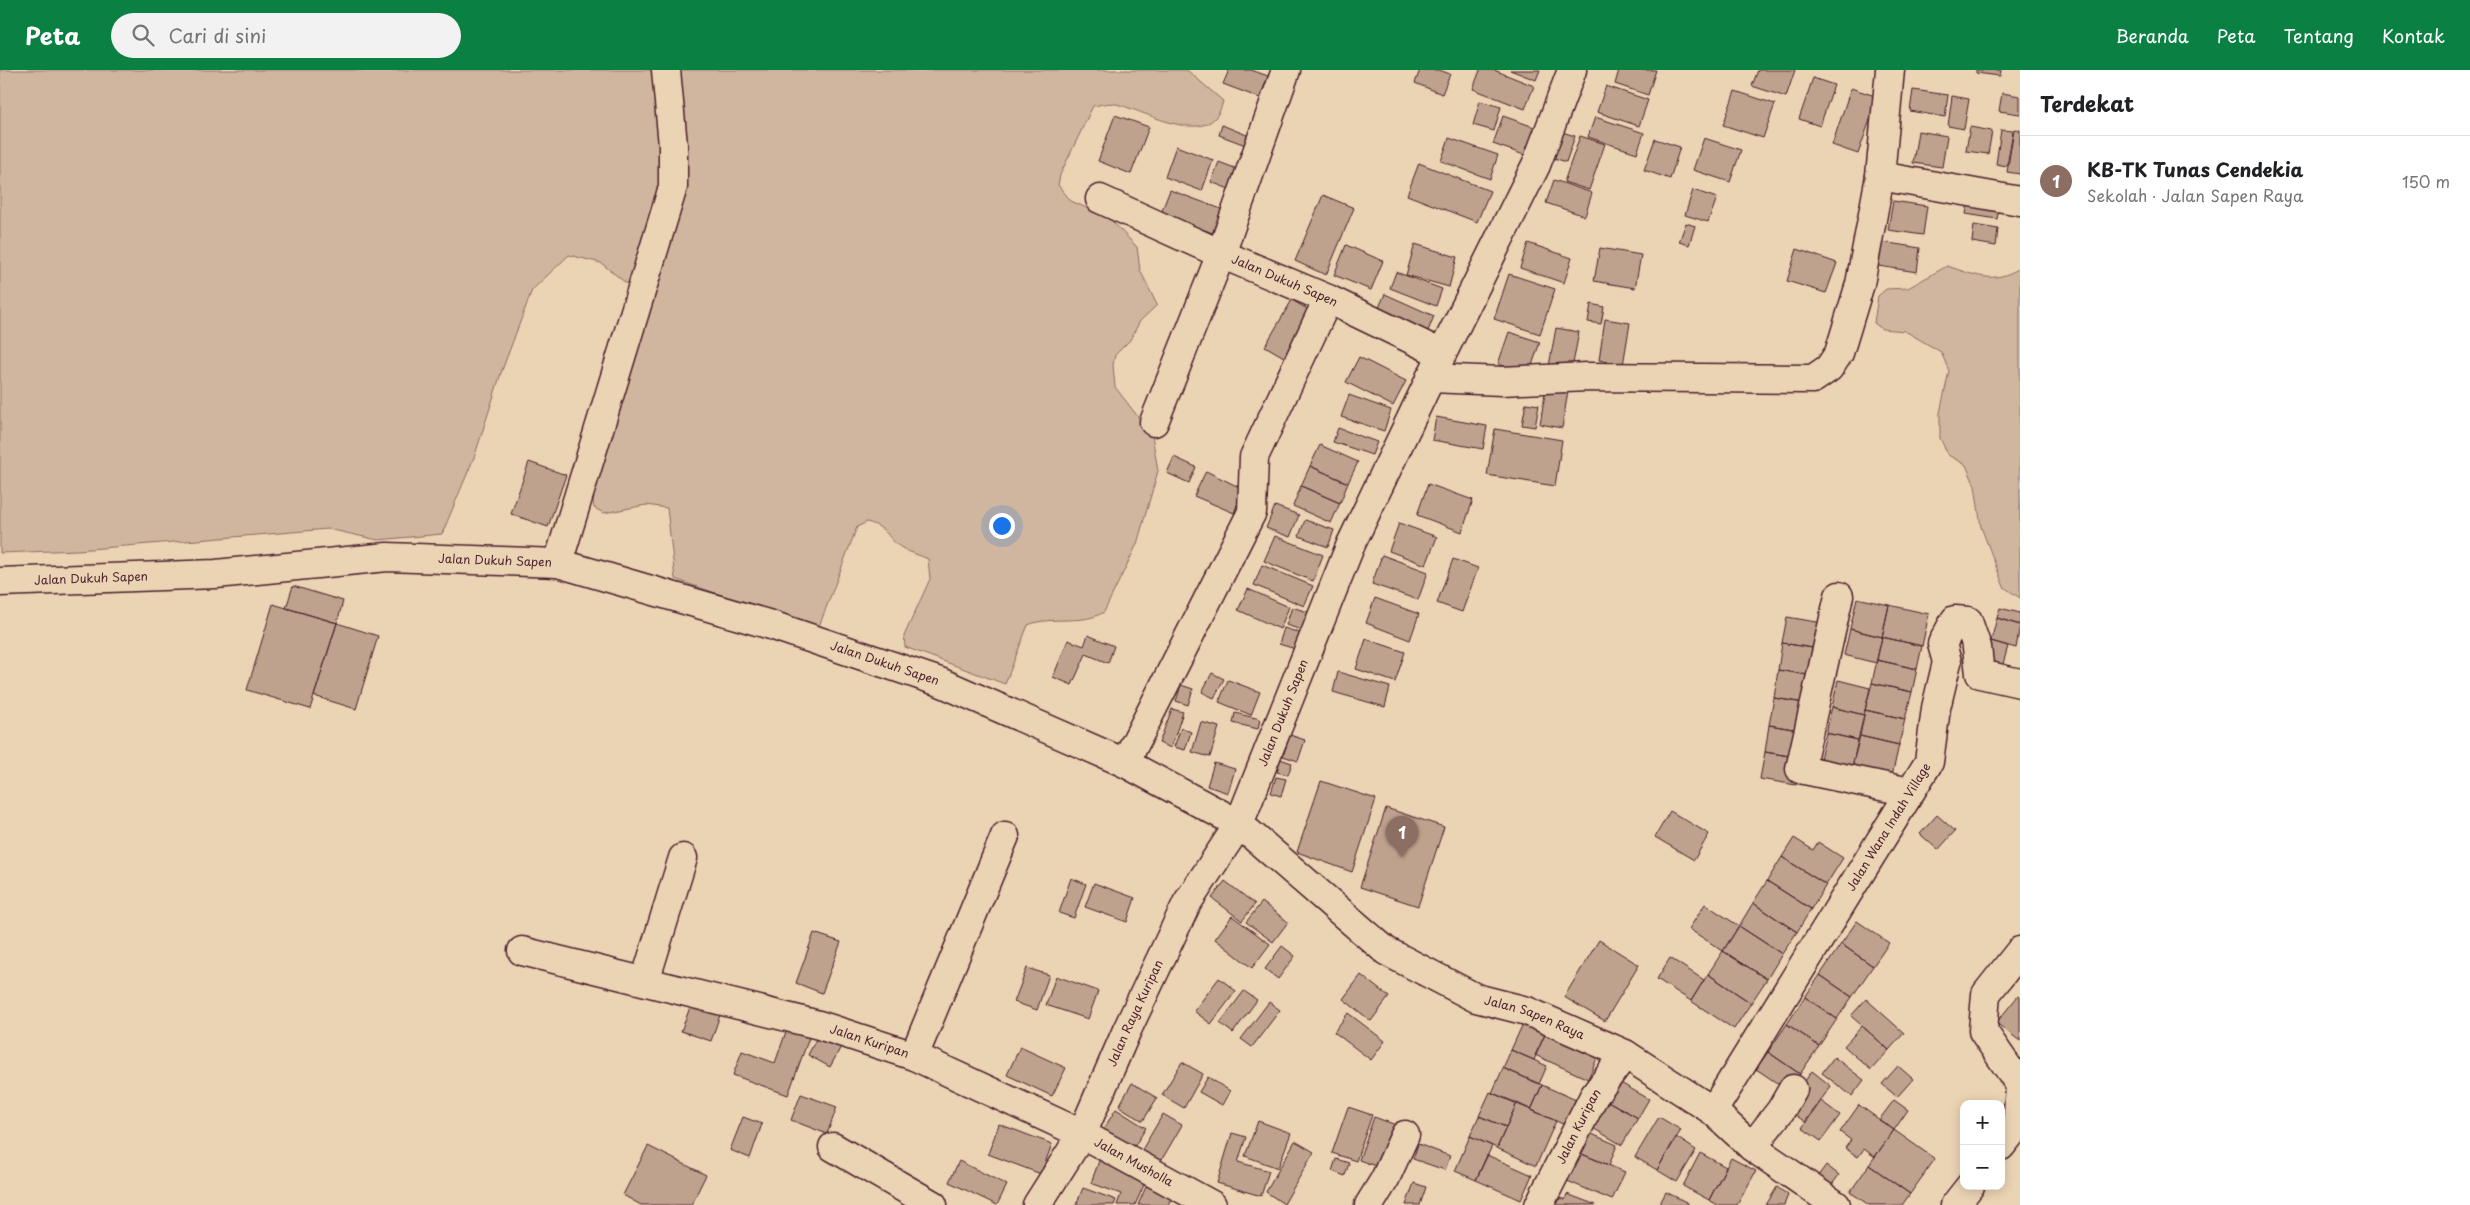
<!DOCTYPE html>
<html lang="id">
<meta charset="utf-8">
<style>
body{margin:0;font-family:"Playpen Sans",sans-serif;background:#f2f2f2;color:#202124}
.controls{position:absolute;right:15px;bottom:15px;display:grid;overflow:hidden;border-radius:10px;box-shadow:0 2px 12px #0003}
.controls button{width:45px;height:45px;display:grid;place-items:center;padding:0;border:0;border-bottom:1px solid #e0e0e0;background:#fff;color:#202124;font:25px sans-serif}
.you{position:absolute;left:1001px;top:455px;width:18px;height:18px;margin:-12px;border:4px solid #fff;border-radius:50%;background:#1a73e8;box-shadow:0 0 0 8px #1a73e833}
.badge{display:grid;place-items:center;width:32px;height:32px;border-radius:50%;background:#0b8043;color:#fff;font-size:16px;font-weight:700}
.pin{position:absolute;translate:-50% -41px;filter:drop-shadow(0 1px 2px #0008)}
.pin::after{content:'';position:absolute;top:26px;width:18px;height:15px;background:inherit;clip-path:polygon(0 0,100% 0,50% 100%)}
.list{margin:0;padding:0;list-style:none}
h2{display:flex;justify-content:space-between;align-items:center;height:65px;margin:0;padding:0 20px;font-size:21px}
h2 small{font-size:16px;font-weight:400;color:#757577}
.list li{display:grid;grid-template-columns:32px 1fr auto;gap:15px;align-items:center;box-sizing:border-box;height:90px;padding:0 20px;border-top:1px solid #e0e0e0}
.list b{display:block;font-size:19px;white-space:nowrap}
.list p{margin:0;font-size:16px;white-space:nowrap;color:#757577}
.list em{font-size:16px;font-style:normal;color:#757577}
.icon{flex:none;width:28px;height:28px;fill:none;stroke:currentColor;stroke-width:2;stroke-linecap:round;stroke-linejoin:round}
.map{position:relative;flex:none;width:2020px;height:1135px;overflow:hidden}
header{display:flex;align-items:center;gap:30px;box-sizing:border-box;height:70px;padding:0 25px;background:#0b8043;color:#fff}
header strong{font-size:24px}
nav{display:flex;gap:28px;margin-inline-start:auto;font-size:18px}
.search{width:350px;height:45px;background:#f2f2f2;display:flex;align-items:center;gap:12px;box-sizing:border-box;padding:0 18px;border-radius:28px;color:#757577;font-size:19px}
main{display:flex}
aside{flex:1;background:#fff}
.map>svg:first-child{display:block}
.green{fill:#d0b69e;stroke:#8d6a64}
.building{fill:#bea28e;stroke:#4a1f2b}
.lines{fill:none;stroke-linecap:round;stroke-linejoin:round}
.minor-casing{stroke:#4a1f2b;stroke-width:31}
.minor{stroke:#ebd4b4;stroke-width:28}
.labels{text-anchor:middle;stroke-width:4;stroke-linejoin:round;paint-order:stroke}
.street-label{font-size:12px;fill:#4a1f2b;stroke:#ebd4b4}
</style>
<header>
<strong>Peta</strong>
<div class="search"><svg class="icon" aria-label="search" viewBox="0 0 24 24"><circle cx="10" cy="10" r="6"/><path d="M15 15l6 6"/></svg>Cari di sini</div>
<nav><a>Beranda</a><a>Peta</a><a>Tentang</a><a>Kontak</a></nav>
</header>
<main>
<div class="map">
<svg width="2020" height="1135" viewBox="0 0 2020 1135">
<rect width="100%" height="100%" fill="#ebd4b4"/>
<filter id="ink" filterUnits="userSpaceOnUse"><feTurbulence type="fractalNoise" baseFrequency=".02" numOctaves="2"/><feDisplacementMap in="SourceGraphic" scale="10" xChannelSelector="R" yChannelSelector="G"/><feConvolveMatrix kernelMatrix="1 2 1 2 8 2 1 2 1" color-interpolation-filters="sRGB"/></filter>
<g filter="url(#ink)">
<path class="green" d="M0,0H1187L1223,31C1212,82 1147,41 1116,34C1109,32 1100,35 1093,36L1060,105L1058,115L1071,131L1109,148L1137,177L1140,200L1157,235L1140,251L1130,270L1115,285L1113,295L1115,317L1152,365L1158,401L1137,474L1104,542C1082,556 1052,545 1028,555L1005,614L905,577L904,566L930,509L928,489C920,485 910,483 902,478C887,469 889,458 867,452L857,457L818,559L675,509L667,438L646,435L604,443L594,438L591,417L628,299L652,234L601,193L569,185L532,220L501,303L475,385L442,464L378,470L328,459L78,480L0,483Z
M1947,196C1976,205 1992,215 2020,198V528L2004,517L1981,457L1975,416L1966,395L1948,385L1940,368V343L1949,301L1941,282L1905,261L1882,259L1874,253L1878,226L1886,219L1908,218Z"/>
<path class="building" d="M1229,0H1251L1268,6L1260,28L1223,14Z
M1420,0H1439L1450,4L1442,24L1415,13Z
M1480,0H1494L1534,16L1525,39L1473,19Z
M1510,0H1540L1536,10Z
M1619,0H1656L1648,25L1615,14Z
M1758,0H1795L1786,27L1752,16Z
M1976,0H2001L2000,6L1976,3Z
M1813,8L1834,15L1820,56L1799,49Z
M1606,16L1648,30L1639,56L1597,42Z
M1851,18L1878,27L1858,84L1832,75Z
M1913,20L1948,25L1945,47L1910,41Z
M1735,21L1775,34L1763,68L1723,55Z
M2002,23L2020,26V44L1999,41Z
M1952,26L1969,29L1964,59L1948,56Z
M1480,31L1501,37L1494,61L1473,55Z
M1115,45L1149,57L1131,104L1098,91Z
M1503,46L1537,58L1527,86L1493,74Z
M1595,47L1644,63L1637,83L1588,67Z
M1222,55L1259,70L1256,79L1219,65Z
M1970,57L1992,61L1988,84L1966,81Z
M2014,59L2020,60V104L2007,102Z
M2001,60L2013,61L2007,96L1996,94Z
M1918,61L1947,66L1942,97L1913,93Z
M1562,62L1575,66L1566,92L1554,88Z
M1580,66L1605,74L1589,120L1564,112Z
M1449,68L1498,85L1490,109L1441,91Z
M1704,68L1741,80L1730,112L1693,100Z
M1655,69L1680,77L1670,109L1644,100Z
M1176,76L1213,90L1202,121L1165,107Z
M1219,92L1245,102L1237,122L1211,112Z
M1419,93L1490,121L1477,152L1407,125Z
M1554,110L1592,123L1585,146L1546,133Z
M1170,120L1224,140L1215,164L1161,143Z
M1693,120L1717,128L1708,152L1685,145Z
M1323,125L1354,138L1326,205L1295,191Z
M1893,131L1927,136L1923,165L1888,160Z
M1968,133L1999,137L1997,149L1966,144Z
M1686,153L1695,156L1689,175L1679,172Z
M1974,155L1998,159L1996,176L1972,172Z
M1882,172L1920,178L1917,202L1878,196Z
M1528,173L1572,188L1564,213L1520,198Z
M1415,174L1457,187L1449,217L1406,205Z
M1346,175L1383,191L1371,220L1334,205Z
M1600,178L1641,185L1635,218L1594,211Z
M1797,179L1837,193L1826,223L1787,211Z
M1396,202L1442,219L1436,236L1390,218Z
M1509,204L1555,219L1540,264L1494,249Z
M1385,224L1434,246L1426,266L1376,244Z
M1292,230L1316,244L1289,290L1265,276Z
M1591,234L1604,237L1601,254L1588,252Z
M1605,249L1630,253L1623,295L1599,290Z
M1556,258L1579,262L1572,299L1549,296Z
M1509,262L1540,272L1529,304L1498,294Z
M1359,287L1406,311L1393,336L1346,312Z
M1546,317L1568,321L1562,358L1540,354Z
M1349,325L1391,340L1384,361L1341,347Z
M1526,333L1539,335L1535,357L1522,355Z
M1436,347L1487,356L1483,379L1432,370Z
M1338,358L1377,372L1372,385L1333,372Z
M1495,359L1562,370L1555,416L1487,405Z
M1320,375L1358,392L1348,413L1310,396Z
M1174,387L1196,397L1189,413L1167,403Z
M529,392L566,405L548,457L511,444Z
M1310,396L1348,413L1340,433L1301,416Z
M1206,401L1243,419L1234,443L1194,426Z
M1428,414L1473,430L1462,462L1417,445Z
M1301,416L1340,433L1331,453L1293,436Z
M1275,436L1299,445L1290,467L1266,458Z
M1305,450L1334,460L1328,477L1299,466Z
M1399,453L1437,467L1426,495L1389,481Z
M1275,466L1323,485L1313,511L1264,491Z
M1382,485L1428,502L1418,530L1372,514Z
M1453,489L1478,498L1462,542L1437,533Z
M1262,495L1313,516L1304,536L1254,515Z
M293,516L343,531L337,553L286,538Z
M1248,519L1289,537L1280,559L1238,540Z
M1375,528L1419,544L1410,570L1366,553Z
M1857,528L1889,535L1882,567L1850,559Z
M273,534L337,553L310,639L247,620Z
M1889,535L1929,544L1922,576L1882,567Z
M1292,537L1314,544L1308,562L1286,555Z
M2000,538L2020,543V555L1997,548Z
M1787,547L1823,553L1819,579L1782,573Z
M1997,548L2020,555L2016,578L1991,571Z
M337,553L378,566L356,639L314,626Z
M1284,558L1306,565L1302,581L1279,574Z
M1850,559L1882,567L1876,593L1844,585Z
M1088,565L1114,576L1108,593L1086,584L1072,615L1053,607L1068,570L1084,576Z
M1882,567L1922,576L1917,599L1877,590Z
M1366,569L1405,582L1395,612L1356,599Z
M1991,571L2008,576L2003,594L1985,589Z
M1782,573L1819,579L1814,606L1778,600Z
M1877,590L1917,599L1912,622L1872,613Z
M1778,600L1814,606L1810,634L1774,628Z
M1338,602L1390,617L1385,637L1333,622Z
M1212,603L1224,609L1214,628L1202,622Z
M1228,610L1260,622L1251,645L1219,632Z
M1838,610L1870,618L1864,645L1832,637Z
M1872,613L1912,622L1905,649L1865,640Z
M1181,615L1193,619L1188,635L1176,631Z
M1774,628L1810,634L1805,661L1769,655Z
M1832,637L1864,645L1858,670L1826,663Z
M1172,639L1183,642L1171,678L1159,673Z
M1865,640L1905,649L1899,675L1860,666Z
M1235,643L1260,649L1258,659L1233,653Z
M1201,652L1219,657L1210,687L1192,682Z
M1769,655L1805,661L1801,688L1765,682Z
M1181,658L1191,662L1185,680L1174,677Z
M1826,663L1858,670L1852,697L1820,689Z
M1290,665L1305,670L1298,691L1283,686Z
M1860,666L1899,675L1892,706L1852,697Z
M1765,682L1801,688L1796,715L1760,709Z
M1280,689L1292,693L1288,705L1277,702Z
M1214,693L1235,699L1228,723L1207,716Z
M1276,707L1286,709L1281,726L1271,723Z
M1321,711L1376,729L1352,802L1297,782Z
M1386,738L1444,757L1418,836L1360,817Z
M1670,741L1709,764L1694,790L1655,767Z
M1937,745L1955,761L1938,780L1920,764Z
M1794,768L1813,780L1818,772L1843,788L1826,815L1782,787Z
M1782,787L1826,815L1811,839L1767,811Z
M1071,808L1086,814L1074,848L1059,843Z
M1225,811L1255,834L1242,851L1212,828Z
M1767,811L1811,839L1797,862L1753,833Z
M1094,813L1135,828L1127,852L1085,837Z
M1262,832L1288,852L1273,872L1246,852Z
M1753,833L1797,862L1782,884L1739,856Z
M1705,834L1739,856L1723,881L1689,859Z
M1232,846L1270,874L1252,898L1215,869Z
M1857,851L1889,873L1873,896L1841,874Z
M1739,856L1782,884L1767,909L1723,881Z
M814,863L841,872L822,923L796,913Z
M1599,870L1639,895L1605,951L1564,927Z
M1841,874L1873,896L1852,927L1820,905Z
M1282,876L1295,886L1278,909L1265,899Z
M1723,881L1767,909L1751,933L1708,904Z
M1670,888L1704,910L1691,931L1657,909Z
M1027,898L1049,905L1037,940L1014,932Z
M1708,904L1751,933L1734,959L1691,931Z
M1361,905L1389,927L1371,951L1343,929Z
M1820,905L1852,927L1837,949L1805,927Z
M1056,906L1098,921L1088,949L1046,935Z
M1219,908L1236,921L1211,954L1194,941Z
M1244,921L1257,930L1233,963L1220,953Z
M2018,926L2020,927V971L1996,953Z
M1805,927L1837,949L1819,976L1787,954Z
M1866,929L1904,963L1889,980L1851,946Z
M1269,932L1280,940L1252,977L1241,969Z
M691,935L720,945L711,971L681,961Z
M1348,943L1385,971L1371,990L1334,962Z
M1525,949L1547,959L1534,990L1511,980Z
M1787,954L1819,976L1800,1004L1768,982Z
M788,956L810,965L788,1025L733,1005L742,981L775,993Z
M1862,956L1889,980L1871,1000L1844,976Z
M820,961L843,973L830,997L808,985Z
M1546,963L1598,986L1588,1009L1535,985Z
M1020,977L1066,998L1052,1026L1007,1005Z
M1511,980L1547,996L1539,1014L1503,998Z
M1768,982L1800,1004L1789,1021L1756,999Z
M1834,987L1864,1010L1852,1026L1822,1003Z
M1182,992L1203,1004L1184,1038L1162,1025Z
M1898,996L1913,1009L1897,1027L1882,1014Z
M1503,998L1542,1015L1531,1040L1492,1023Z
M1812,1001L1831,1016L1805,1052L1786,1038Z
M1208,1007L1230,1021L1222,1035L1199,1022Z
M1617,1011L1649,1029L1638,1048L1606,1030Z
M1132,1013L1157,1028L1143,1051L1119,1036Z
M1542,1015L1576,1030L1565,1055L1531,1040Z
M1490,1022L1517,1033L1506,1057L1479,1046Z
M801,1024L837,1037L827,1064L791,1050Z
M1606,1030L1638,1048L1622,1075L1591,1057Z
M1894,1030L1908,1040L1894,1060L1879,1050Z
M1821,1031L1840,1045L1821,1071L1802,1058Z
M1517,1033L1556,1051L1536,1096L1497,1078Z
M1859,1035L1894,1060L1875,1087L1864,1079L1858,1087L1845,1078L1851,1070L1840,1062Z
M1348,1037L1372,1045L1356,1091L1332,1083Z
M1116,1039L1146,1058L1130,1083L1100,1065Z
M1163,1044L1182,1055L1158,1096L1139,1085Z
M1479,1046L1506,1057L1497,1078L1470,1066Z
M743,1047L762,1054L750,1088L730,1080Z
M1374,1047L1399,1056L1384,1099L1359,1090Z
M1659,1047L1681,1060L1657,1100L1635,1087Z
M1258,1051L1291,1063L1278,1098L1245,1086Z
M999,1054L1052,1074L1041,1104L988,1084Z
M1894,1060L1935,1089L1910,1124L1869,1095Z
M1585,1061L1617,1075L1609,1095L1577,1082Z
M1232,1063L1246,1067L1238,1092L1269,1101L1261,1126L1217,1113Z
M1470,1066L1492,1076L1476,1110L1455,1101Z
M1676,1067L1696,1080L1677,1112L1657,1100Z
M1295,1071L1314,1082L1284,1134L1266,1122Z
M1418,1074L1450,1086L1445,1100L1413,1089Z
M648,1076L706,1105L691,1135H641L623,1125Z
M1577,1082L1625,1102L1612,1130L1565,1110Z
M1700,1083L1726,1097L1709,1130L1683,1116Z
M1487,1085L1532,1105L1521,1130L1476,1110Z
M1100,1088L1148,1106L1135,1135H1117L1121,1124L1091,1113Z
M1731,1088L1756,1101L1737,1135H1718L1709,1130Z
M1336,1089L1349,1093L1345,1106L1332,1101Z
M959,1091L1007,1115L997,1135L949,1112Z
M1826,1095L1839,1105L1828,1120L1815,1110Z
M1869,1095L1910,1124L1902,1135H1869L1850,1122Z
M1149,1110L1174,1122L1168,1135H1138Z
M1414,1113L1426,1117L1420,1135H1406Z
M1777,1117L1788,1125L1784,1135H1766Z
M1083,1118L1116,1130L1114,1135H1076Z
M1666,1122L1688,1133V1135H1659Z
M1567,1124L1596,1135H1557L1560,1128L1565,1130Z"/>
<g class="lines">
<g class="minor-casing">
<g id="minor">
<path id="s1" d="M1286,0L1221,184L1328,229L1442,284"/>
<path d="M1880,106L2020,131"/>
<path d="M1100,129L1221,184L1154,352"/>
<path d="M1430,308L1502,311L1587,307L1813,309L1829,298L1839,283L1860,214L1880,106L1890,0"/>
<path d="M558,493L673,117V75L666,0"/>
<path id="s2" d="M0,512L216,504L387,487L558,493L771,555L940,612L1125,693L1239,754L1386,881L1476,928L1527,941L1625,984L1713,1041L1752,1077L1836,1135"/>
<path d="M1839,526L1800,699L1910,722"/>
<path d="M1125,693L1252,442L1254,387L1328,229"/>
<path id="s3" d="M522,881L819,955L914,986L1082,1064L1212,1135"/>
<path d="M2020,881L1986,924L1983,961L2020,1015"/>
<path d="M645,911L683,788"/>
<path d="M914,986L1005,766"/>
<path id="s4" d="M1713,1041L1929,692L1936,638L1947,592L1942,574L1955,550L1968,551L1977,577L1980,604L2020,613"/>
<path d="M2001,1076L2017,1056L2020,1017"/>
<path d="M833,1077L933,1135"/>
<path d="M1752,1077L1781,1040L1793,1019"/>
<path id="s5" d="M1037,1135L1082,1064L1127,960L1187,833L1239,754L1351,474L1442,284L1536,95L1572,0"/>
<path d="M1369,1135L1385,1109L1405,1065"/>
<path id="s6" d="M1539,1135L1594,1026L1625,984"/>
<path d="M1955,1135L1970,1116"/>
</g>
</g>
<use href="#minor" class="minor"/>
</g>
</g>
<g class="labels">
<g class="street-label">
<text dy="4" stroke="none"><textPath href="#s1" startOffset="264">Jalan Dukuh Sapen</textPath></text>
<text dy="4" stroke="none"><textPath href="#s2" startOffset="496">Jalan Dukuh Sapen</textPath></text>
<text dy="4" stroke="none"><textPath href="#s2" startOffset="91">Jalan Dukuh Sapen</textPath></text>
<text dy="4" stroke="none"><textPath href="#s2" startOffset="901">Jalan Dukuh Sapen</textPath></text>
<text dy="4" stroke="none"><textPath href="#s5" startOffset="552">Jalan Dukuh Sapen</textPath></text>
<text dy="4" stroke="none"><textPath href="#s4" startOffset="334">Jalan Wana Indah Village</textPath></text>
<text dy="4" stroke="none"><textPath href="#s5" startOffset="216">Jalan Raya Kuripan</textPath></text>
<text dy="4" stroke="none"><textPath href="#s2" startOffset="1648">Jalan Sapen Raya</textPath></text>
<text dy="4" stroke="none"><textPath href="#s3" startOffset="359">Jalan Kuripan</textPath></text>
<text dy="4" stroke="none"><textPath href="#s6" startOffset="88">Jalan Kuripan</textPath></text>
<text dy="4" stroke="none"><textPath href="#s3" startOffset="650">Jalan Musholla</textPath></text>
</g>
</g>
</svg>
<div class="controls">
<button>+</button>
<button>−</button>
</div>
<div class="you"></div>
<div class="pin badge" style="left:1402px;top:787px;background:#8d6e63">1</div>
</div>
<aside>
<h2>Terdekat<small></small></h2>
<ul class="list">
<li><span class="badge" style="background:#8d6e63">1</span><div><b>KB-TK Tunas Cendekia</b><p>Sekolah · Jalan Sapen Raya</p></div><em>150 m</em></li>
</ul>
</aside>
</main>
